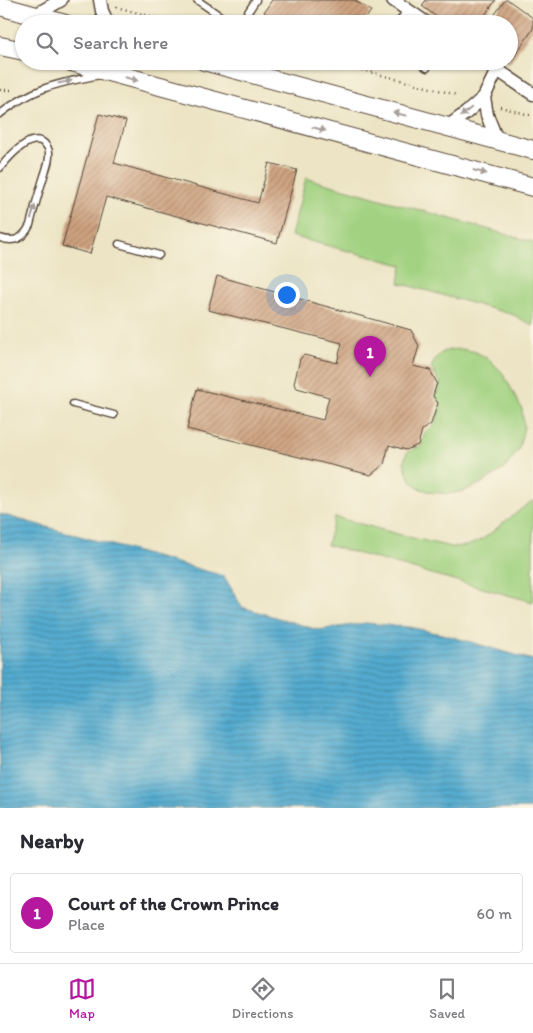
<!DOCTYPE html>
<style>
body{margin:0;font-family:Itim,sans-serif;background:#f7f7f7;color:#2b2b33}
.you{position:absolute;left:286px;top:294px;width:18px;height:18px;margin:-12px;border:4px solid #fff;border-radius:50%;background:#1a73e8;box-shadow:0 0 0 8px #1a73e833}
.badge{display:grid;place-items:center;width:32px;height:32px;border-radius:50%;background:#b5179e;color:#fff;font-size:16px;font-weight:700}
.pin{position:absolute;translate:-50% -41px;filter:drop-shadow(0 1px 2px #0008)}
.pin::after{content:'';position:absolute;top:26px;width:18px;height:15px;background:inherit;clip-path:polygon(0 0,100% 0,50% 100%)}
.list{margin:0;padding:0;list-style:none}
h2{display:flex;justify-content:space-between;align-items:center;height:65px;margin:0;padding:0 20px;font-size:21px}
h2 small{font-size:16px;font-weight:400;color:#7c7c81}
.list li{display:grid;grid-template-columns:32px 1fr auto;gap:15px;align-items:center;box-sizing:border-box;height:80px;margin:0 10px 10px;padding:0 10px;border:1px solid #e1e1e2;border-radius:5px}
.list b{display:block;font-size:19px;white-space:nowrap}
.list p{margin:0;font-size:16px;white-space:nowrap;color:#7c7c81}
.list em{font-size:16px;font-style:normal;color:#7c7c81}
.icon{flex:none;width:28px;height:28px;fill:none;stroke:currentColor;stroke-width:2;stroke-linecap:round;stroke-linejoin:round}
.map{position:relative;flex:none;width:533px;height:808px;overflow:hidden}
.search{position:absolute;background:#fff;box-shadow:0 1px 4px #0004;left:15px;right:15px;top:15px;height:55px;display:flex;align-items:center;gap:12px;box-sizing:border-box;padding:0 18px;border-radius:28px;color:#7c7c81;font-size:19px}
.sheet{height:155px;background:#fff}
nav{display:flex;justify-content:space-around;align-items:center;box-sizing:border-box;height:70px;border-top:1px solid #e1e1e2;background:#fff;font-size:14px;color:#7c7c81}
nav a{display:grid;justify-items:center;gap:2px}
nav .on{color:#b5179e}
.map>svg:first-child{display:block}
.green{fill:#a2d281;stroke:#6e7e50}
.water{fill:url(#water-rules);stroke:#466a76}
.building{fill:url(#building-hatch)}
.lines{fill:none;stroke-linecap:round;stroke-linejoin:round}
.lane-casing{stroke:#564637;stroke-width:9}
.street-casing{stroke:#564637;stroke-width:15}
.secondary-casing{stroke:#564637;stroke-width:20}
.path{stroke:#564637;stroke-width:2.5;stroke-dasharray:1 4;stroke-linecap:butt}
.lane{stroke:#fff;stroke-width:6}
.street{stroke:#fff;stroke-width:12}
.secondary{stroke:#fff;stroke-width:18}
.oneway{fill:#a79f9a}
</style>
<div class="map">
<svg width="533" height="808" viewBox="0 0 533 808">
<defs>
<pattern id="water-rules" width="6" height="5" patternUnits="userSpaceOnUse" patternTransform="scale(1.25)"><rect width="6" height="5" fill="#52aacf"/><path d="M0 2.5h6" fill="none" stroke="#458ba7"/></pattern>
<pattern id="building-hatch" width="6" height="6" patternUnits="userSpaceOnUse" patternTransform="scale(1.25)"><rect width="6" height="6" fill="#cea280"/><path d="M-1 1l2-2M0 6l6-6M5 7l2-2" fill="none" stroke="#a88468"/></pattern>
</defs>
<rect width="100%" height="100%" fill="#fcf5e5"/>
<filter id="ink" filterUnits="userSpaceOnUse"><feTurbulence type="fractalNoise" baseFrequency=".02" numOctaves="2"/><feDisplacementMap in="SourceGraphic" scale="10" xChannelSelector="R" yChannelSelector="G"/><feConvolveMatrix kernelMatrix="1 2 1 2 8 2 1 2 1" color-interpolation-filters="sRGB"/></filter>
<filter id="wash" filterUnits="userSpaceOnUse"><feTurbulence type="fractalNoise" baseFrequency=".0096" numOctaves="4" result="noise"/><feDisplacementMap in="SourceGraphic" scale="20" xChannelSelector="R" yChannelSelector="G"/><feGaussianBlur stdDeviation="1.12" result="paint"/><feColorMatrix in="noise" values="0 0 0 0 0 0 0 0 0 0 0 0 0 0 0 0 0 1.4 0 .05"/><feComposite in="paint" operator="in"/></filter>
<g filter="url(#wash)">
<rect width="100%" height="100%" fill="#ece4c4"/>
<path class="green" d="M306,178L533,242V326L514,315L399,283L402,265L291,236Z
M461,349L476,352L490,360L502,372L511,388L522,409L524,427L519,449L505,468L482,483L464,491L448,494L431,492L418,488L409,478L404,462L407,452L421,446L425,432L434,426L441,404L435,396L440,383L431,368C438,351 444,350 461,349Z
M533,500V602L327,545L335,517L409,537L451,547L467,546L483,539Z"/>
<path class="water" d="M0,514L224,576L242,607L318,630L366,623L409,627L446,635L533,660V808H0Z"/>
<g id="blocks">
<path class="building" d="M272,0H354L371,11L364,21L369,24H283L264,12Z
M426,0H496L478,24H446L422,6Z
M505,0H508L533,18V29L509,64L505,61H509V24H488Z
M99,114L126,121L114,163L258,203L269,163L297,170L277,243L106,197L90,254L62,246Z
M217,276L411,330L419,346L413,366L430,370L437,383L433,396L438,403L431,424L422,430L418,445L406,450L389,445L384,464L371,475L187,429L197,389L323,420L329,397L297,388L294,384L300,359L304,355L337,363L342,343L208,310Z"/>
</g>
</g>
<g filter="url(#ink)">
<use href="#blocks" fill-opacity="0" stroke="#564637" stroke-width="1"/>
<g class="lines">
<g class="lane-casing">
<path id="lane" d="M197,0L232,24
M240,24L256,0
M398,24L407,9
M260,61L266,75
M417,61L427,68
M0,114C34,87 59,83 100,75
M0,168C8,158 30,132 44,143C47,146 49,150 49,153C50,161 46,169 44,176C39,192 34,209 30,225C23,239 15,243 0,238
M119,244L159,255
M73,404L114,415"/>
</g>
<g class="street-casing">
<path id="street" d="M100,0L102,11L108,24
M393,0L428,24
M34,16L61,0
M484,61L533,94
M484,97L487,115L497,140
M447,127L466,113L484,97L497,70"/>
</g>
<g class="secondary-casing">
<path id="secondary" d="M0,6L65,24
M0,46L24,51
M68,61L533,187
M204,61L533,150"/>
</g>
<path class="path" d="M116,7L180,24
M328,61L457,95
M0,90H11
M500,107L533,116"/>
<use href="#lane" class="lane"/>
<use href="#street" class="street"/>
<use href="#secondary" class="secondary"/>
</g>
<defs><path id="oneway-solid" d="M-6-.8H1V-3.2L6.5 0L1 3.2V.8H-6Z" transform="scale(1.25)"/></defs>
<g class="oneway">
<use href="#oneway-solid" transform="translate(131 79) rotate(15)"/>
<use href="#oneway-solid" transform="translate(65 82) rotate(-12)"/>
<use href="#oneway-solid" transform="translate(466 112) rotate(141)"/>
<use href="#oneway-solid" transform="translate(400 114) rotate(-165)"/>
<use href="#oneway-solid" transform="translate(319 129) rotate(15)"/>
<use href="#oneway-solid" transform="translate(480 172) rotate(15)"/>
<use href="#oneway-solid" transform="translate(33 212) rotate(-74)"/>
</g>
</g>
</svg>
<div class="you"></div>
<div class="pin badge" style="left:370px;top:377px">1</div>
<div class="search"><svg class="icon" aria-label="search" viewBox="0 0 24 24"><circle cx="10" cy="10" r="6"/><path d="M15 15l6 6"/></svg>Search here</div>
</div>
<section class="sheet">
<h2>Nearby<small></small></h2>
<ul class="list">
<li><span class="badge">1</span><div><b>Court of the Crown Prince</b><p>Place</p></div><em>60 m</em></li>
</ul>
</section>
<nav>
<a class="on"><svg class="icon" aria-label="map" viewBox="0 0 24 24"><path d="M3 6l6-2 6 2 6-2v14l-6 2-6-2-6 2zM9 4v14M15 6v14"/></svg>Map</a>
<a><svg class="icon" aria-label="directions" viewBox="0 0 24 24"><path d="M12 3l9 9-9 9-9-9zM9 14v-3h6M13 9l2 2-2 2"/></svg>Directions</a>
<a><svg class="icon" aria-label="saved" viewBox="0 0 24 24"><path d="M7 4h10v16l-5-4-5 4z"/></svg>Saved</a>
</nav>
